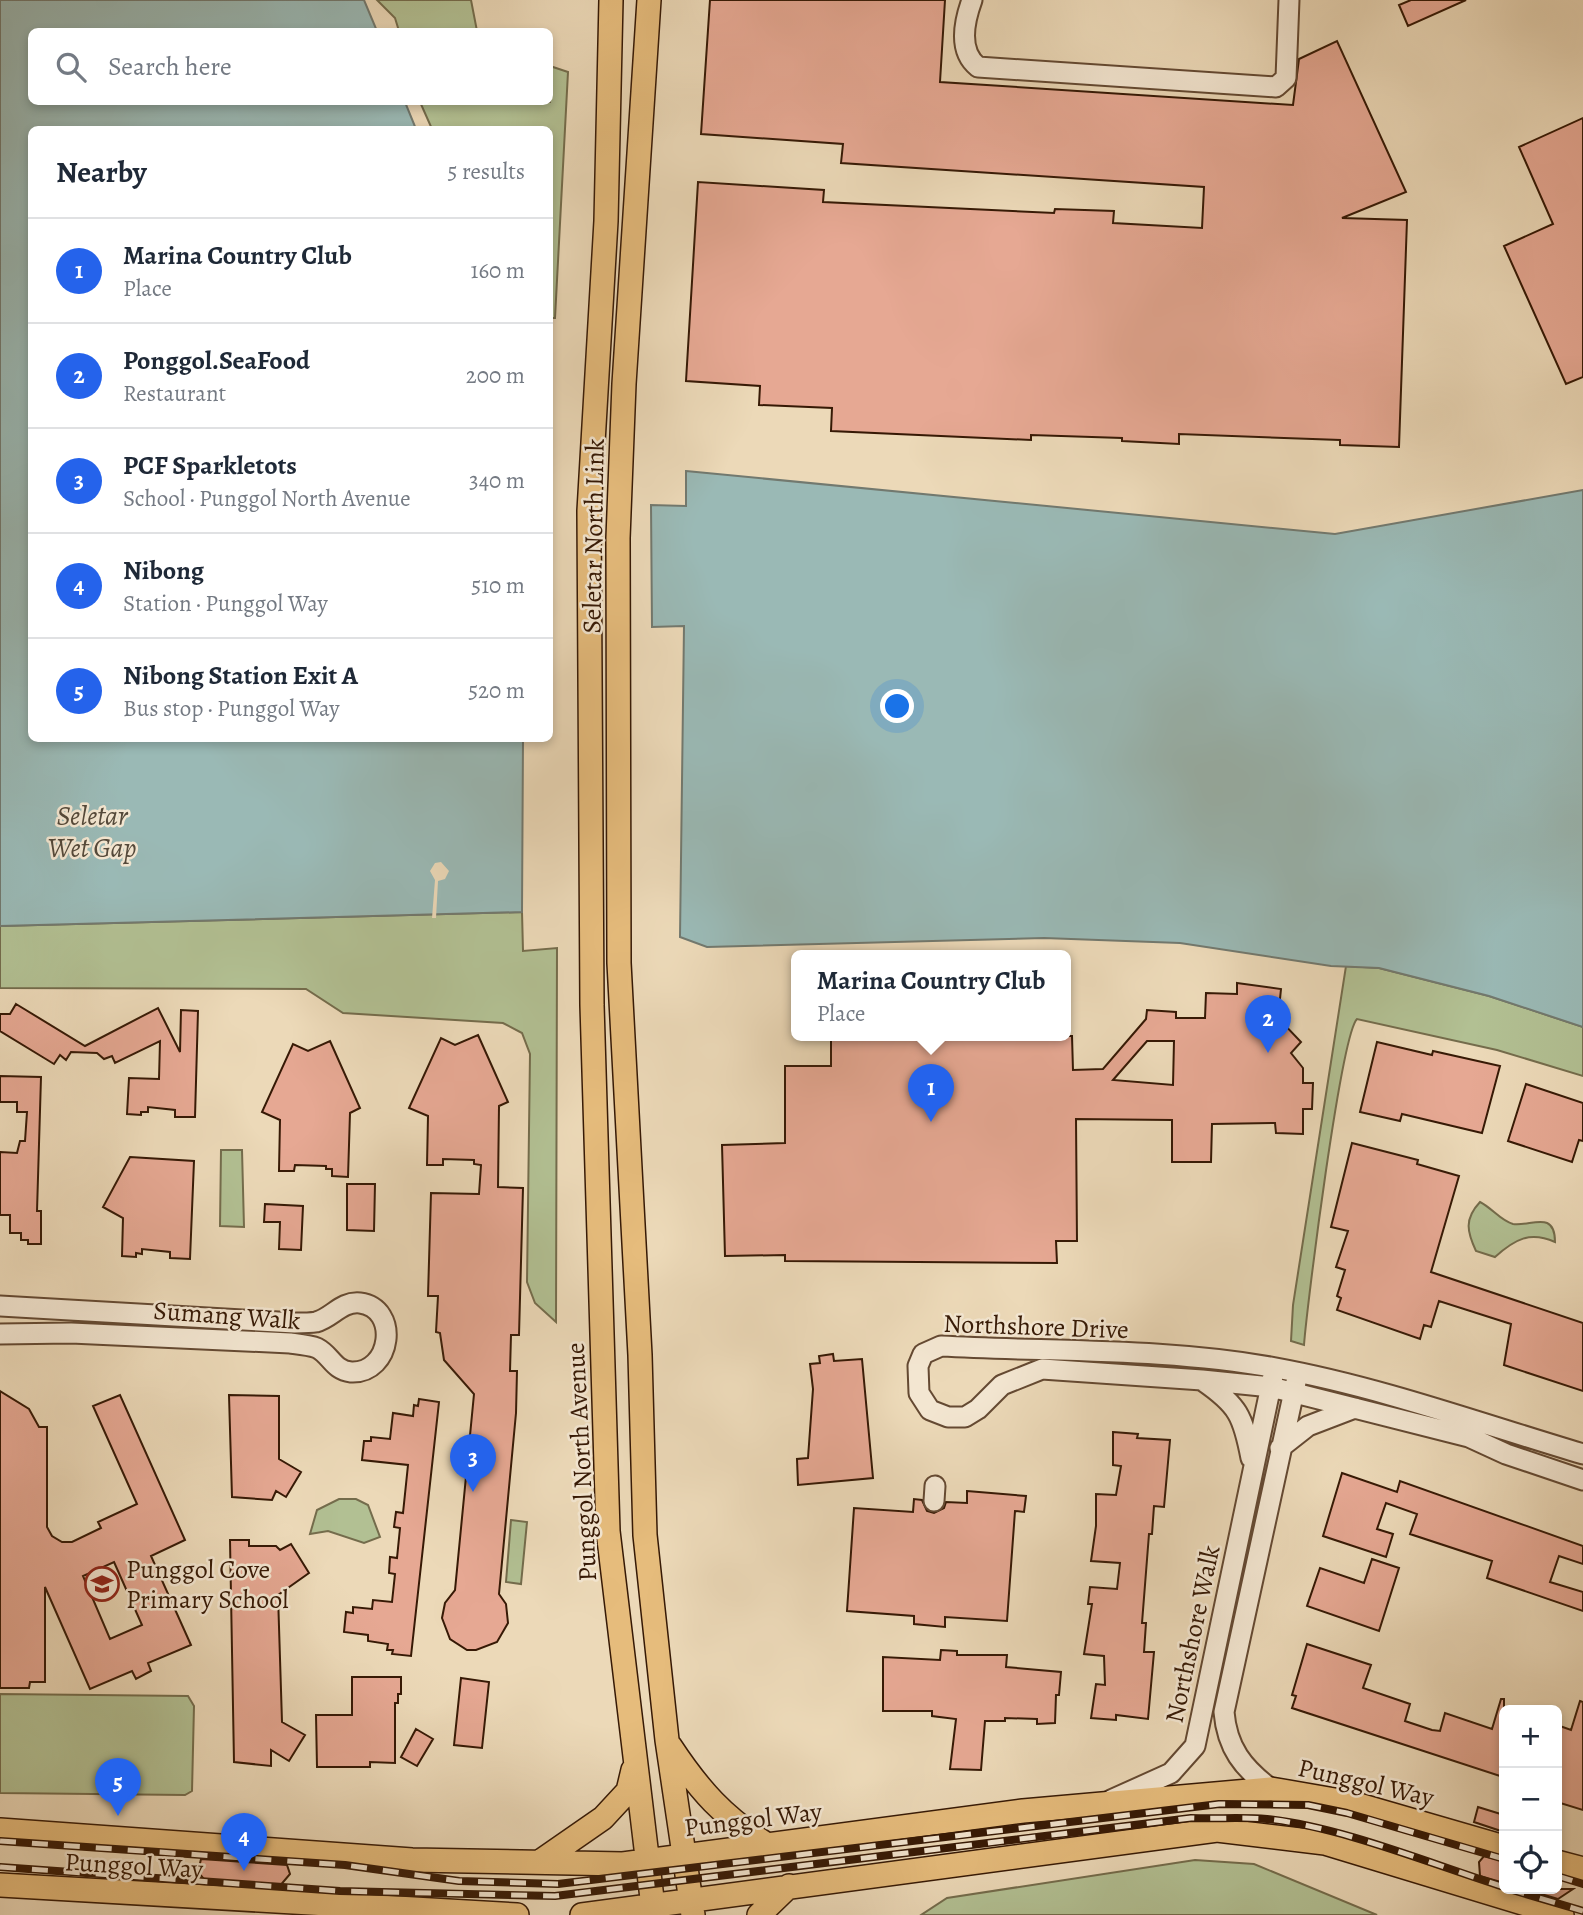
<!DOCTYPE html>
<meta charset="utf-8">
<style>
body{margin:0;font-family:Alegreya,serif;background:#f2f2f3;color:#1f2937}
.controls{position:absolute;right:21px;bottom:21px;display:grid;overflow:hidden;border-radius:10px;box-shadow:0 4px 10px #0003}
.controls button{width:63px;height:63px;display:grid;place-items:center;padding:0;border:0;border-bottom:2px solid #e0e1e3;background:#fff;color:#1f2937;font:35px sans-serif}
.you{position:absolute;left:898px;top:707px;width:24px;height:24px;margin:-18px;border:5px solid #fff;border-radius:50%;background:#1a73e8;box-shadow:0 0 0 10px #1a73e833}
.badge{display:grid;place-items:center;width:46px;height:46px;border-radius:50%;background:#2563eb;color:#fff;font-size:23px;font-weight:700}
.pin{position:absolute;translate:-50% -58px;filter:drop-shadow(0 2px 4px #0008)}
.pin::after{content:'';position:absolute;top:37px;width:24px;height:21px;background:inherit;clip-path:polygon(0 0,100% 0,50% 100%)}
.popup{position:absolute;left:791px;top:950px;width:280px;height:91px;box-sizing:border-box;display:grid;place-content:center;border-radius:10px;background:#fff;filter:drop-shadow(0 2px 5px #0005);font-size:23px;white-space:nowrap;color:#747a83}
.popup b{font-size:26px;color:#1f2937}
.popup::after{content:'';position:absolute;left:50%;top:100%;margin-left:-14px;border:14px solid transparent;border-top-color:#fff}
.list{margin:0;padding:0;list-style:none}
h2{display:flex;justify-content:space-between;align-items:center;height:91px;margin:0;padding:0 28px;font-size:30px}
h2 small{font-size:23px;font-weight:400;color:#747a83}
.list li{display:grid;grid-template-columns:46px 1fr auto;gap:21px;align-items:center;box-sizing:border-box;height:105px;padding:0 28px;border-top:2px solid #e0e1e3}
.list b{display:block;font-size:26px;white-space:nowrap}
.list p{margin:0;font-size:23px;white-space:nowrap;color:#747a83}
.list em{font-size:23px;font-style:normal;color:#747a83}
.icon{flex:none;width:38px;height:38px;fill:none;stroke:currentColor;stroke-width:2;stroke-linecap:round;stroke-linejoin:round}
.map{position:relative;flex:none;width:1583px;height:1915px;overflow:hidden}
.search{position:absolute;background:#fff;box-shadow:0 4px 10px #0003;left:28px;top:28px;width:525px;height:77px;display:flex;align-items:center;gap:18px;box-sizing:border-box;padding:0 24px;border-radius:10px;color:#747a83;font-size:26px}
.panel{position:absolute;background:#fff;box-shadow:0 4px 10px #0003;left:28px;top:126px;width:525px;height:616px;border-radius:10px}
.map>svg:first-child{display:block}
.green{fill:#b2c093;stroke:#746c4c;stroke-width:2}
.water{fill:#9ab9b5;stroke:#72796f;stroke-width:2}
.pier{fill:#ecd9b8}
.building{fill:#e6a893;stroke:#361905;stroke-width:2;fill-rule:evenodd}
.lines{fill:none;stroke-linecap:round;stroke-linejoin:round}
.minor-casing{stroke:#644932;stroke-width:23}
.major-casing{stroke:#361905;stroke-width:26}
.minor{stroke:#f3e6d1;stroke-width:19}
.major{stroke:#e6bc7c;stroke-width:23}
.rail-casing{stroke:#361905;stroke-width:8}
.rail{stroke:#f3e6d1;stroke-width:5;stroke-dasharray:16;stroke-linecap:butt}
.labels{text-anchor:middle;stroke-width:5;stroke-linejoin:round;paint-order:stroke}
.street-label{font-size:26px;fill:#361905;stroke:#f3e6d1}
.poi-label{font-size:26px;fill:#361905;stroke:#f3e6d1;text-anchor:start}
.water-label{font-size:28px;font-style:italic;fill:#54493a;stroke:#f3e6d1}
</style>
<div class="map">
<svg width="1583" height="1915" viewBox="0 0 1583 1915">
<rect width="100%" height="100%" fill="#ecd9b8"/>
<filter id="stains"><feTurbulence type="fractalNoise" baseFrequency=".00286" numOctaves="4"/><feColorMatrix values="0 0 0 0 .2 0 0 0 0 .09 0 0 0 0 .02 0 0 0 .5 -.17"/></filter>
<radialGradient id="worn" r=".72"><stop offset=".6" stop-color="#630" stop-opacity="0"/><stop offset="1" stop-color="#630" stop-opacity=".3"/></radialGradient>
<path class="green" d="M377,0H471L477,31H399L395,18Z
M550,66L568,72L555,318H550V130L432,129L420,102H550Z
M522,912L523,951L557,948L556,1322L535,1303L527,1282L530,1054L522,1033L503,1023L343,1013L306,989L0,988V926Z
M1346,966L1379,968L1489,996L1583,1027V1076L1497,1050L1357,1019C1341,1035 1307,1305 1304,1345L1291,1341L1293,1305Z
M221,1150H242L244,1227L220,1226Z
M1480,1202C1492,1208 1501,1221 1513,1224C1530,1227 1555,1209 1555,1242C1530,1231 1515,1239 1495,1257L1476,1251C1467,1232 1464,1219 1480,1202Z
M339,1499H356L368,1505L380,1537L364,1543L328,1531L310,1534L317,1510Z
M511,1520L527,1522L521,1584L506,1582Z
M0,1694L188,1696L194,1706L192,1791L185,1795L0,1793Z
M1195,1860L1254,1864L1377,1915H921L947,1898Z"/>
<path class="water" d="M0,0H364L377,31L32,32V102H405L416,129L32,130V738L523,739L522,912L0,926Z
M686,471L1335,534L1583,490V1027L1489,996L1379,968L1331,966L1180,943L1044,938L707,947L680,937L684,626L652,627L651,505L686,506Z"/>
<path class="pier" d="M441,862L449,871L445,879L438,881L436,918H432L435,880L430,871L435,863Z"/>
<path class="building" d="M710,0H945L940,82L1293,105L1299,59L1337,41L1406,192L1342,218L1407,220L1399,447L1340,445V440L1179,434V444L1122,441V438L1031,435V440L831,431L832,408L759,405L760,386L686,381L698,182L824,190L823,202L1054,213L1055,209L1114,211L1113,223L1202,228L1204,187L841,163L843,144L701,134Z
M1411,0H1466L1408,26L1399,5Z
M1583,118V377L1566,384L1504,246L1553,224L1519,147Z
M1237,983L1281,989L1278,1018L1301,1042L1291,1053L1303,1068V1083H1313L1312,1109H1303V1134L1276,1133L1275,1123L1212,1124L1211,1162H1172V1120L1076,1119L1077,1241H1056L1057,1263L785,1261V1255L725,1256L722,1145L785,1143V1066H831V1036H1072L1073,1070L1103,1069L1146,1019L1147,1010L1176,1012V1018H1205L1206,993L1237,994ZM1147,1041H1174L1173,1085L1113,1080Z
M16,1004L85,1046L158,1008L180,1052L181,1010L198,1011L195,1117H175V1110L148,1107V1112H141V1115L127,1114L129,1078L159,1079L160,1041L115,1063L112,1056L104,1059L97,1053L71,1052L66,1060L60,1055L54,1064L0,1031V1014H10Z
M478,1035L508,1102L499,1106L498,1187L523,1188L519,1335H511L510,1371H517L516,1413L499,1594L506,1604L508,1623L497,1642L476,1650H467L450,1639L442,1618L445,1603L455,1590L474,1394L444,1360L440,1333L436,1332L438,1296H428L431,1193L479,1194L481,1165L474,1164V1160L443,1159V1165H427L428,1116L409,1108L441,1038L455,1045Z
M330,1041L360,1108L350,1113L348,1177L332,1176V1169H326V1166L295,1165L294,1171H279L280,1120L262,1112L293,1044L308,1051Z
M1377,1042L1432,1055L1433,1051L1500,1066L1482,1133L1402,1114L1400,1121L1360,1112Z
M0,1076L41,1077L37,1211H41V1244H28V1240H21V1233H10V1215H0V1152L17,1153L20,1141H25L27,1112H17V1102H0Z
M1526,1084L1583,1103V1141L1579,1140L1572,1162L1508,1141Z
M1352,1143L1418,1160L1417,1164L1459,1176L1431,1272L1583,1323V1391L1504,1365L1511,1324L1439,1301L1431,1327L1424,1325L1420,1339L1337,1310L1341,1298L1337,1296L1345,1270L1336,1267L1348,1231L1331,1227Z
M130,1157L194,1161L190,1259L170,1258V1252L142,1249V1254L136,1253V1257L122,1256L123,1218L103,1207Z
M347,1184H375L374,1231L347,1230Z
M265,1204L303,1206L301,1250L279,1249L280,1222H264Z
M833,1354L834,1361L862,1359L873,1478L798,1485L797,1459L808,1458L813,1389L810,1364L820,1363L819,1356Z
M0,1391L29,1409L39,1427H47V1527L52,1536L62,1542H72L101,1528L98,1522L137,1504L93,1406L120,1395L185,1540L151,1556L191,1645L148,1663L151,1671L136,1679L132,1671L90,1689L45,1587V1682H30L29,1688H0ZM114,1562L142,1625L110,1639L83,1576Z
M229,1395L279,1396V1459L301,1472L286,1497L276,1491L272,1500L232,1497Z
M419,1399L439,1402L411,1656L392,1654L393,1650H387L388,1644L368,1641V1635L344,1632L346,1612L353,1613V1607L372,1609L373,1600L392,1602L395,1574L389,1573L390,1557L397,1558L400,1528L394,1527L396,1512L403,1513L408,1465L362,1460L364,1441H371V1437L390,1439L393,1413L413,1416L414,1405L418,1406Z
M1113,1432L1138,1434L1137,1438L1170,1440L1164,1507L1154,1506L1152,1534H1149L1142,1623H1146L1144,1652H1154L1148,1719L1116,1715V1720L1091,1718L1096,1684L1105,1685L1104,1656L1084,1654L1092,1604H1088L1090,1587L1117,1589L1120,1563L1091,1561L1096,1526V1494L1116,1495L1121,1466L1113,1465Z
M1342,1473L1397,1492L1400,1481L1583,1546V1564L1559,1556L1550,1582L1583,1592V1611L1487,1578L1492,1561L1410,1534L1417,1514L1386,1503L1377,1529L1393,1534L1386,1557L1323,1536Z
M967,1491L1026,1496L1024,1512L1015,1511L1007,1621L945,1617V1627L914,1624V1616L847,1611L854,1508L913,1512L914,1499L922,1500L927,1511L934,1513L944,1508L946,1502L967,1503Z
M230,1540H249V1546H276L280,1550L291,1544L309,1573L278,1595L282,1722L305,1735L289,1761L271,1750V1766L234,1762Z
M1372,1559L1399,1568L1379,1631L1307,1606L1320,1568L1364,1583Z
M1307,1644L1371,1665L1363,1688L1410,1704L1405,1721L1432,1730L1440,1731L1445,1713L1492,1729L1501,1699H1504V1765L1500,1776L1292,1708L1296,1696L1292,1695Z
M941,1650L957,1651V1655H1007L1006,1667L1061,1672L1059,1695H1056L1055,1723L1037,1724V1719L1005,1718V1721H985L981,1770L950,1769L956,1719L932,1716V1711H883V1657L940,1660Z
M352,1677H401V1694H398V1703H395V1763L370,1762V1767H317L316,1715H352Z
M461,1678L489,1682L482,1748L454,1745Z
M1580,1701L1583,1702V1810L1557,1802V1725L1571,1730Z
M416,1729L433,1739L417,1766L401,1757Z
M1478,1807L1504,1815V1832L1474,1822Z
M1484,1856L1504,1861V1883L1480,1876L1479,1862Z
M201,1859L287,1865L290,1874L279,1887L207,1883L198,1872Z
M1524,1889H1573L1558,1899Z"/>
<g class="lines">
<g class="minor-casing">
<path id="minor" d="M972,0C964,22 958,51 978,67L1276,87L1286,78L1289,0
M0,1306L295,1323C302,1323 310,1323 316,1322C332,1318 341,1301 360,1303C400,1308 392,1374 351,1372C333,1370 331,1355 317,1348C310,1345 298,1344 290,1343L71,1333L0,1334
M1203,1381C1238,1405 1243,1416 1251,1458
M1280,1448L1308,1426L1355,1408
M1583,1454C1482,1424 1380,1387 1276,1368C1167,1348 1052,1352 941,1346L923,1354L918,1366L919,1393L930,1410L948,1417H965L978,1409L1002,1385L1042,1369L1202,1380L1271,1387L1469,1437L1506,1454L1583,1480
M934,1501L935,1486
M1271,1789C1243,1768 1227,1748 1224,1712L1296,1382
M1111,1800L1171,1773L1195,1746L1273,1376"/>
</g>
<g class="major-casing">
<path id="major" d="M611,0L606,221L589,511L592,1005L608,1531L654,1915
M649,0L624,384L618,538L619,963L640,1355L645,1535L667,1740L693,1915
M670,1746C699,1790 724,1818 769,1846
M0,1830L412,1860L623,1864L1023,1811L1271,1789L1352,1803L1504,1847
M541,1861L603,1818L628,1791L633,1770
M1557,1862L1583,1869
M0,1885L517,1915
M582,1915L1217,1830L1325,1843L1562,1915
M759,1915L789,1886"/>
</g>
<use href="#minor" class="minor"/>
<use href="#major" class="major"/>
<g class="rail-casing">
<path id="rail" d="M0,1841L345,1865L459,1881L558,1884L1219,1804L1308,1805L1347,1813L1504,1859
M0,1867L340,1891L555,1896L1191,1818C1216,1819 1242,1817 1267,1819C1342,1827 1431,1864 1504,1887
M1557,1876L1583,1884
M1509,1889L1583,1911"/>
</g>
<use href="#rail" class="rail"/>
</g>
<defs>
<g id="school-ring" transform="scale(1.75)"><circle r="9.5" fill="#f3e6d1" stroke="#8f2418" stroke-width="1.5"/><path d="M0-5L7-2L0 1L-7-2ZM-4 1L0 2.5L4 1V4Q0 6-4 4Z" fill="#8f2418"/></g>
</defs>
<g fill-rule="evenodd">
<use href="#school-ring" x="102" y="1584"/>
</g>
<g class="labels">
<g class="street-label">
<text transform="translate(593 536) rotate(-89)" y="9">Seletar North Link</text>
<text transform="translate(227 1315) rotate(4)" y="9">Sumang Walk</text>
<text transform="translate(1036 1326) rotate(2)" y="9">Northshore Drive</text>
<text transform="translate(581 1462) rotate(-93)" y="9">Punggol North Avenue</text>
<text transform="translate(1192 1634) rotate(-78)" y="9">Northshore Walk</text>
<text transform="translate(1366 1782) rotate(13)" y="9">Punggol Way</text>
<text transform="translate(753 1819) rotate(-7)" y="9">Punggol Way</text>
<text transform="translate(134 1865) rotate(3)" y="9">Punggol Way</text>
</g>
<g class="poi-label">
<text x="126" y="1578">Punggol Cove<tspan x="126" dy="30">Primary School</tspan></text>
</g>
<g class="water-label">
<text x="92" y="825">Seletar<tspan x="92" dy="32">Wet Gap</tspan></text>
</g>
</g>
<rect width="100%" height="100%" filter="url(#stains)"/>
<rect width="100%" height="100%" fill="url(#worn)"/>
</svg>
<div class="controls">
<button>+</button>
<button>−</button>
<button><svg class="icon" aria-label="locate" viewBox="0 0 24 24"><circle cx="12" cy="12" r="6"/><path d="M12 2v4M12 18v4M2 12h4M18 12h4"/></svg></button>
</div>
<div class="you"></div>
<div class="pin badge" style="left:931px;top:1122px">1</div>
<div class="popup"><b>Marina Country Club</b>Place</div>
<div class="pin badge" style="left:1268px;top:1053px">2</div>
<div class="pin badge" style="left:473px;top:1492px">3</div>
<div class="pin badge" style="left:244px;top:1871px">4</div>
<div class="pin badge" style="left:118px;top:1816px">5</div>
<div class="search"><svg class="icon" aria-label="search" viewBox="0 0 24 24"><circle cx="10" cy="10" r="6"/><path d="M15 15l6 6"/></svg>Search here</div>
<section class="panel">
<h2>Nearby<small>5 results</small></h2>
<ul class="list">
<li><span class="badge">1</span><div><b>Marina Country Club</b><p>Place</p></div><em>160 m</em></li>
<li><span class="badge">2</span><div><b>Ponggol.SeaFood</b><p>Restaurant</p></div><em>200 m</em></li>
<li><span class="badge">3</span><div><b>PCF Sparkletots</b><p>School · Punggol North Avenue</p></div><em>340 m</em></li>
<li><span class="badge">4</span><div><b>Nibong</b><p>Station · Punggol Way</p></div><em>510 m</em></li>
<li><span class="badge">5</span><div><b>Nibong Station Exit A</b><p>Bus stop · Punggol Way</p></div><em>520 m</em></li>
</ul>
</section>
</div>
